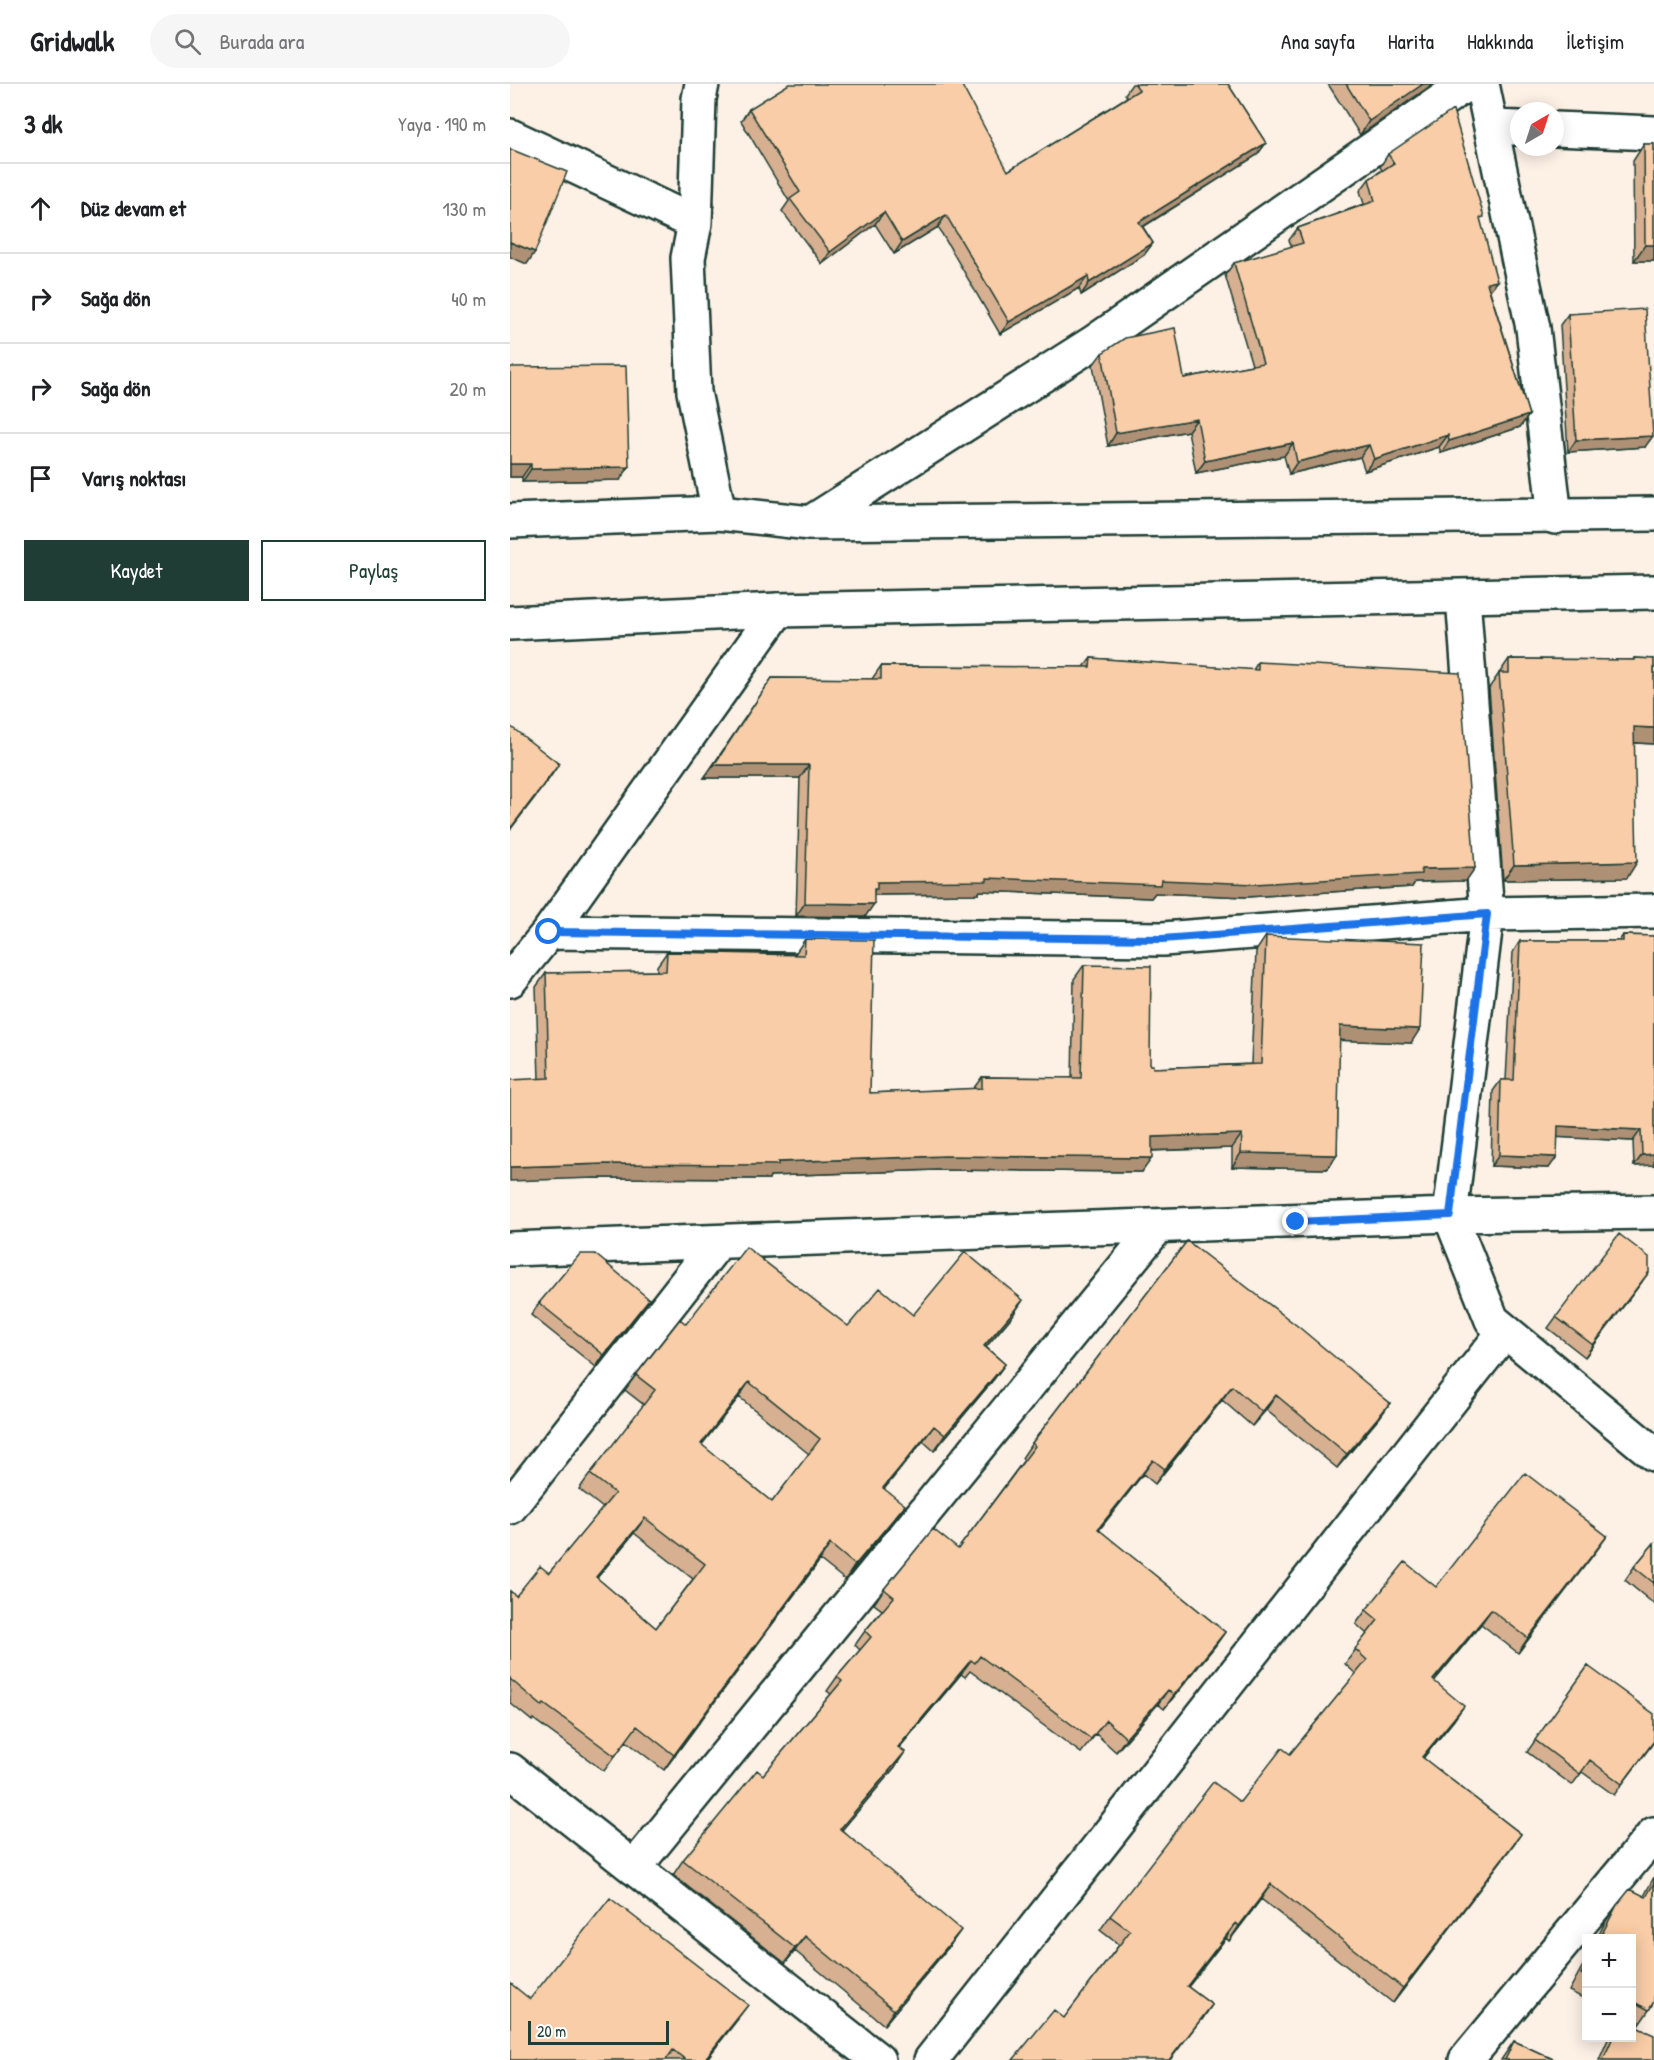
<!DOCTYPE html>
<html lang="tr">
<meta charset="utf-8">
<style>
body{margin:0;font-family:"Patrick Hand",sans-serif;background:#f6f6f6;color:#202124}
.controls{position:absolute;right:18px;bottom:18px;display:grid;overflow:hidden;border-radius:0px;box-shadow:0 3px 15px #0003}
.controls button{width:54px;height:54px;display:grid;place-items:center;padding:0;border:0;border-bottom:2px solid #e0e0e0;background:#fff;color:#202124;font:30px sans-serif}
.compass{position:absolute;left:1000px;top:18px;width:54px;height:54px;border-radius:50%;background:#fff;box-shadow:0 3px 15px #0003;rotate:39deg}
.scale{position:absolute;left:18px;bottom:15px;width:141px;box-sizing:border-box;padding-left:6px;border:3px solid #1f3d34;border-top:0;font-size:16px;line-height:21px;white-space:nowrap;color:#1f3d34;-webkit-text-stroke:4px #fff;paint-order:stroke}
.stop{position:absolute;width:18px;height:18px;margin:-14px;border:4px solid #1a73e8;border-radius:50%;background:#fff}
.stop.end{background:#1a73e8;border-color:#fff;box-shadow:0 2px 6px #0008}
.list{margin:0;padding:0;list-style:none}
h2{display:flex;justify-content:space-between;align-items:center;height:78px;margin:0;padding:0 24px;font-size:26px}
h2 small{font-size:20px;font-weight:400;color:#757577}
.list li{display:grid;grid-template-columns:39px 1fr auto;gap:18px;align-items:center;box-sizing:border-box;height:90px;padding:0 24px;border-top:2px solid #e0e0e0}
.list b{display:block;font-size:22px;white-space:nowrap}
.list em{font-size:20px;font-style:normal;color:#757577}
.actions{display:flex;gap:12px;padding:18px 24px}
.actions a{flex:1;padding:14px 0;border:2px solid #1f3d34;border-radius:0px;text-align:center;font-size:21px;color:#1f3d34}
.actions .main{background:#1f3d34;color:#fff}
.icon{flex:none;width:33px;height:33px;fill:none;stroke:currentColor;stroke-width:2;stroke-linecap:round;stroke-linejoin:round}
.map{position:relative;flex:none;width:1144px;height:1976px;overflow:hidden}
header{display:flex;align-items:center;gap:36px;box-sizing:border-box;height:84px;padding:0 30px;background:#fff;border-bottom:2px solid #e0e0e0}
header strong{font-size:28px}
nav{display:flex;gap:33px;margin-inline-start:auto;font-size:21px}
.search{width:420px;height:54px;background:#f6f6f6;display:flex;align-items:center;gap:15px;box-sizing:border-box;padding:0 21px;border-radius:33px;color:#757577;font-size:22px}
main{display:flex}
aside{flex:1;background:#fff}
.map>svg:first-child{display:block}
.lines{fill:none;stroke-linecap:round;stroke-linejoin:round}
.street-casing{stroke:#1f3d34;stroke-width:38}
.secondary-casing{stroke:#1f3d34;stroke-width:38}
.street{stroke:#fff;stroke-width:33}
.secondary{stroke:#fff;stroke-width:33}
.wall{fill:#d6b090;stroke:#1f3d34;stroke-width:1.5;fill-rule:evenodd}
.shaded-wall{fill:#ae9075;stroke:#1f3d34;stroke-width:1.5}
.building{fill:#f9cda7;stroke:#1f3d34;stroke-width:1.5;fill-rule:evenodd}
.route{stroke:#1a73e8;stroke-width:8}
</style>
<header>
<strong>Gridwalk</strong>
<div class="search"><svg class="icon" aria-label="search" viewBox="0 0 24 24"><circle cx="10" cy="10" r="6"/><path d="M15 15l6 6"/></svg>Burada ara</div>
<nav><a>Ana sayfa</a><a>Harita</a><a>Hakkında</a><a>İletişim</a></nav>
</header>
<main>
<aside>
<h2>3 dk<small>Yaya · 190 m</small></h2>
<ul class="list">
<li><svg class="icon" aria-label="ahead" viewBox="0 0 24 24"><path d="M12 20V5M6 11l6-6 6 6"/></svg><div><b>Düz devam et</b></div><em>130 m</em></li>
<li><svg class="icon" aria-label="right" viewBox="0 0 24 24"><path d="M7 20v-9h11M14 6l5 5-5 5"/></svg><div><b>Sağa dön</b></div><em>40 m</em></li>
<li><svg class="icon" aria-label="right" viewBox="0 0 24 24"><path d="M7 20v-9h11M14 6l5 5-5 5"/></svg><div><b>Sağa dön</b></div><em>20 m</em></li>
<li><svg class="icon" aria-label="arrive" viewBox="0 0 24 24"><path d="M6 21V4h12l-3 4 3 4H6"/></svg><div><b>Varış noktası</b></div></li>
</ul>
<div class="actions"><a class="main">Kaydet</a><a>Paylaş</a></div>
</aside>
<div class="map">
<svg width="1144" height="1976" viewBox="0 0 1144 1976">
<rect width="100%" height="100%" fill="#fdf0e5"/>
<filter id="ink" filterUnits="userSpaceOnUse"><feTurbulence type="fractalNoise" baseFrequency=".0167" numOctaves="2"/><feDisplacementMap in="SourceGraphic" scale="12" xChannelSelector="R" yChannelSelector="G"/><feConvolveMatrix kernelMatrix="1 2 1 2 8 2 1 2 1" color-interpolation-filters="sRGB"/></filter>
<g filter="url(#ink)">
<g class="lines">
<g class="street-casing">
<path id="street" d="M192,0L189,15L185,139L178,174L184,308L209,429
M972,0L1023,244L1045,433
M981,43L1009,44
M1045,45L1144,49
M0,52L185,139
M300,439L583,259L956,0
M953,513L977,830L940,1131L982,1236L1144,1370
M39,848L653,855L977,830L1144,827
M0,896L39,848L268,526
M0,1165L940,1131L1144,1128
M0,1423L208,1158
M0,1686L368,1976
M124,1784L648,1142
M421,1976L995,1247
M956,1976L1144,1750"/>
</g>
<g class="secondary-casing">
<path id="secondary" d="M0,437L209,429L300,439L1144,430
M0,539L268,526L1144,508"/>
</g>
<use href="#street" class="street"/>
<use href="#secondary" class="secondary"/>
</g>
<path class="wall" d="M622,0H718L756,59L747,71L633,143L643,159L634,171L571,211L569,204L490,250L428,143L384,170L365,140L312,180L272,127L279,117L231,37L239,25L498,87L617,13L615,10Z
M818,0H923L850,51Z
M1134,60H1144V177H1124L1123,77Z
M878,70L971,138L980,207L1019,331L1010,343L931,369L929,363L855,387L850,373L779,390L774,372L686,389L678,347L598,362L583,281L592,269L674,294L742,281L715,191L724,179L782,163L779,156L788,144L854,120L850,107L859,95L872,86L870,83Z
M1058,230L1135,363L1058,368L1050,241Z
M0,283L110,396L12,398V393H0Z
M581,574L743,586L748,578L956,797L905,798L902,803L736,813L645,809L641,814L470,807L468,810L364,811L355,833L286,832L290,694H194L262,594L362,595L371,582L574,583Z
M1124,574L1144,575V660L1124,659L1117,794L993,796L979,604L999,575L1123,576Z
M1113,851L1144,852V1081L1124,1082L1123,1057L1047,1053L1039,1084L981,1082L983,1007L991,996H996L1003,868L1010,857H1109Z
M756,852L901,959L829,956L827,1071L817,1085L722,1083V1064L642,1067L632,1088L426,1086L260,1092L259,1095L84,1094L29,995L26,903L36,889L147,887V882L157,868L285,870L295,855L360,1009L463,1005L472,993L562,994L564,895L574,881L643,984L741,980L746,867Z
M677,1157L880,1319L870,1333L827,1384L756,1326L742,1342L712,1316L645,1400L633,1390L589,1446L715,1548L705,1562L654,1625L648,1620L606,1668L586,1650L571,1669L460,1587L455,1593L451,1590L389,1664L385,1683L332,1746L441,1860L374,1941L285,1867L275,1879L163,1791L173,1776L253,1691L321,1610L317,1607L327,1593L350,1566L345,1561L355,1547L372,1526L364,1520L374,1505L448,1465L514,1376L512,1374L522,1359Z
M1131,1199L1075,1273L1038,1244L1046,1233Z
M139,1215L86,1283L21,1231L29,1219Z
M403,1231H503L476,1263L495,1280L484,1295L424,1367L413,1357L374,1404L384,1436L335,1496L310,1476L154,1686L116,1657L94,1687L23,1635L22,1637L0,1619V1507L6,1512L39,1489L93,1424L69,1405L80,1390L134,1321L115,1306L126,1291L176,1240L338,1242ZM229,1313L299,1370L262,1418L191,1361ZM124,1449L183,1495L146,1544L87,1494Z
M1097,1452L1008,1569L971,1540L924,1597L944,1636L913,1674L1011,1750L883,1919L751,1815L719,1857L716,1854L678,1903L702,1921L692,1936L554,1934L609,1861L590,1846L600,1832L730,1718L780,1670L846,1590L835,1580L857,1550L846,1540L856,1526L926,1503Z
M1144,1459V1520L1115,1496L1124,1483Z
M1078,1582L1144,1658L1104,1711L1072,1688L1062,1701L1017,1668Z
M1144,1793V1917L1139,1926L1128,1942L1122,1939V1854H1087L1096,1837L1107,1821L1134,1812Z
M1077,1874V1916L1059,1907Z
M20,1915L228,1935L196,1976H0Z
M1099,1953H1122L1144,1976H1089Z
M1004,1957L1045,1976H991Z"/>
<path class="shaded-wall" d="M913,0H923L850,51L859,37Z
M756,59L747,71L621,150L629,138Z
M374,128L365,140L312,180L320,168Z
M436,131L428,143L384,170L392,158Z
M0,158L25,168L17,180L0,173Z
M643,159L634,171L571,211L579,199Z
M1135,161H1144V177H1124Z
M578,192L569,204L490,250L499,238Z
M987,197L978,209L977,199Z
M1019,331L1010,343L931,369L939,357Z
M687,335L678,347L598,362L606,349Z
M938,351L929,363L855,387L864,375Z
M1143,352L1135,363L1058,368L1066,356Z
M783,359L774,372L686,389L695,377Z
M859,361L850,373L779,390L787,378Z
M0,380H21L12,393H0Z
M119,383L110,396L12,398L21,385Z
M1124,643L1144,644V660L1113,658Z
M49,680L39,695L0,746V745Z
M204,681H299L290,694H194Z
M1127,778L1117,794L993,796L1004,781Z
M965,784L956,797L905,798L902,803L736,813L645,809L641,814L470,807L468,810L363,811L367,798L477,794L651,796L911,785Z
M295,819L364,820L355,833L286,832Z
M830,942L910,945L901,959L820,956Z
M1048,1042L1131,1046L1123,1057L1040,1053Z
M732,1050L722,1064L632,1067L642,1053Z
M731,1069L827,1071L817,1085L722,1083Z
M1144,1070V1081L1124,1082L1132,1071Z
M989,1071L1047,1073L1039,1084L981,1082Z
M435,1072L642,1074L632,1088L426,1086L260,1092L259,1095L84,1094L0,1097V1083L94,1080L268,1078Z
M1139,1188L1131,1199L1075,1273L1083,1261Z
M139,1215L131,1226L86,1283L94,1271Z
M513,1216L503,1231L464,1277L474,1262Z
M495,1280L484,1295L424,1367L435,1351Z
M239,1298L229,1313L180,1376L191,1360Z
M722,1302L712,1316L645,1400L655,1385Z
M766,1311L756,1326L742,1342L752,1328Z
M880,1319L870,1333L827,1384L837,1370Z
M424,1342L413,1357L363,1419L373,1404Z
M643,1376L633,1390L578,1460L588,1445Z
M395,1421L384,1436L335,1496L345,1481Z
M135,1434L124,1449L75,1508L86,1493Z
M1097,1452L1087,1466L1008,1569L1018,1554Z
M320,1460L310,1476L154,1686L164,1671Z
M981,1526L971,1540L913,1611L923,1596Z
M715,1548L705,1562L654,1625L664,1611Z
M461,1576L451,1590L378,1677L388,1663Z
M658,1606L648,1620L606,1668L616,1654Z
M954,1622L944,1636L902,1688L912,1673Z
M395,1668L385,1683L320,1760L330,1745Z
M1011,1750L1001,1764L883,1919L893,1904Z
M761,1800L751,1815L719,1857L729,1842Z
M726,1839L716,1854L667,1917L677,1902Z
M451,1846L441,1860L374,1941L384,1926Z
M295,1852L285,1867L275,1879L285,1864Z
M238,1921L196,1976H194Z
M702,1921L660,1976H659Z"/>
<path class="building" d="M279,0H451L498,87L629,6L625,0H718L756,59L629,138L643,159L579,199L578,192L499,238L436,131L392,158L374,128L320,168L280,115L290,108L239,25Z
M836,0H913L859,37Z
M943,26L974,133L970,134L987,197L977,199L1019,331L939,357L938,351L864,375L859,361L787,378L783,359L695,377L687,335L606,349L592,269L615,254L665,244L674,294L753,279L724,179L793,159L788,144L865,117L859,95L884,79L878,70Z
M1134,60H1144V161H1135Z
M0,65L57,88L25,168L0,158Z
M1135,225L1143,352L1066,356L1058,230Z
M116,282L119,383L21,385V380H0V283Z
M581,574L748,586V578L950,589L965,784L911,785V790L745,800L651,796L650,801L477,794V797L367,798V805H364V820L295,819L299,681H204L262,594L371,595V582L580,583Z
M1124,574L1144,575V644L1124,643L1127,778L1004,781L989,589H999V575L1124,576Z
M0,642L49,680L0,745Z
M1113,851L1144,852V1070L1132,1071L1131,1046L1048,1042L1047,1073L989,1071L991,996H1004L1010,857H1113Z
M756,852L914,859L910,945L830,942L827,1071L731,1069L732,1050L642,1053V1074L435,1072L268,1078V1081L94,1080L0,1083V996L39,994L36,889L156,887L157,868L294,871L295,855L364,856L360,1009L472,1004V993L571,994L574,881L641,882L640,981H643V984L751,980Z
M1109,1150L1139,1173V1188L1083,1261L1046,1233Z
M677,1157L790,1244L880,1319L837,1370L766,1311L752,1328L722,1302L655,1385L643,1376L588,1445L715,1548L664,1611L658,1606L616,1654L596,1636L581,1655L470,1572L465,1579L461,1576L388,1663L395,1668L330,1745L451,1846L384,1926L295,1852L285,1864L173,1776L247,1686L253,1691L332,1597L327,1593L361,1553L355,1547L384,1513L374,1505L423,1445L448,1465L525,1362L522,1359Z
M236,1163L338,1242L370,1204L403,1231L455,1168L513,1216L474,1262L495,1280L435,1351L424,1342L373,1404L395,1421L345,1481L320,1460L164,1671L127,1642L105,1672L34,1620L32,1622L0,1595V1507L6,1512L30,1482L39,1489L105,1409L80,1390L145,1306L126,1291L170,1235L176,1240ZM239,1298L310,1355L262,1418L191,1360ZM135,1434L195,1480L146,1544L86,1493Z
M70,1170H85L139,1215L94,1271L29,1219Z
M1015,1389L1097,1452L1018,1554L981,1526L923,1596L954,1622L912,1673L1011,1750L893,1904L761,1800L729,1842L726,1839L677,1902L702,1921L659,1976H503L544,1926L554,1934L620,1847L600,1832L703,1698L730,1718L772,1664L780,1670L857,1576L845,1565L868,1536L856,1526L895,1478L926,1503Z
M1144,1459V1499L1124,1483Z
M1078,1582L1144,1630V1657L1112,1700L1080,1676L1070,1690L1025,1656Z
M1144,1799V1917L1139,1926L1122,1917V1854H1090L1107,1821L1120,1805L1136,1813Z
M100,1814L238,1921L194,1976H176L163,1966L156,1976H0V1899L20,1915Z
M1077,1880V1893L1071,1890Z
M1122,1941L1144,1951V1976H1093L1103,1953H1122Z
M1004,1957L1045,1976H995Z"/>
</g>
<g class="lines" filter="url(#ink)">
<path class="route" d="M39,848L652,855L977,830L940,1131L786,1138"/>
</g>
</svg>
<div class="controls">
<button>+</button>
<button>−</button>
</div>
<svg class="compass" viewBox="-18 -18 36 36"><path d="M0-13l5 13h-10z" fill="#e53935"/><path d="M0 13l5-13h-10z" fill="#757577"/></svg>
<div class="scale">20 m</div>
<div class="stop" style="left:39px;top:848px"></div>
<div class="stop end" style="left:786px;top:1138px"></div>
</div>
</main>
